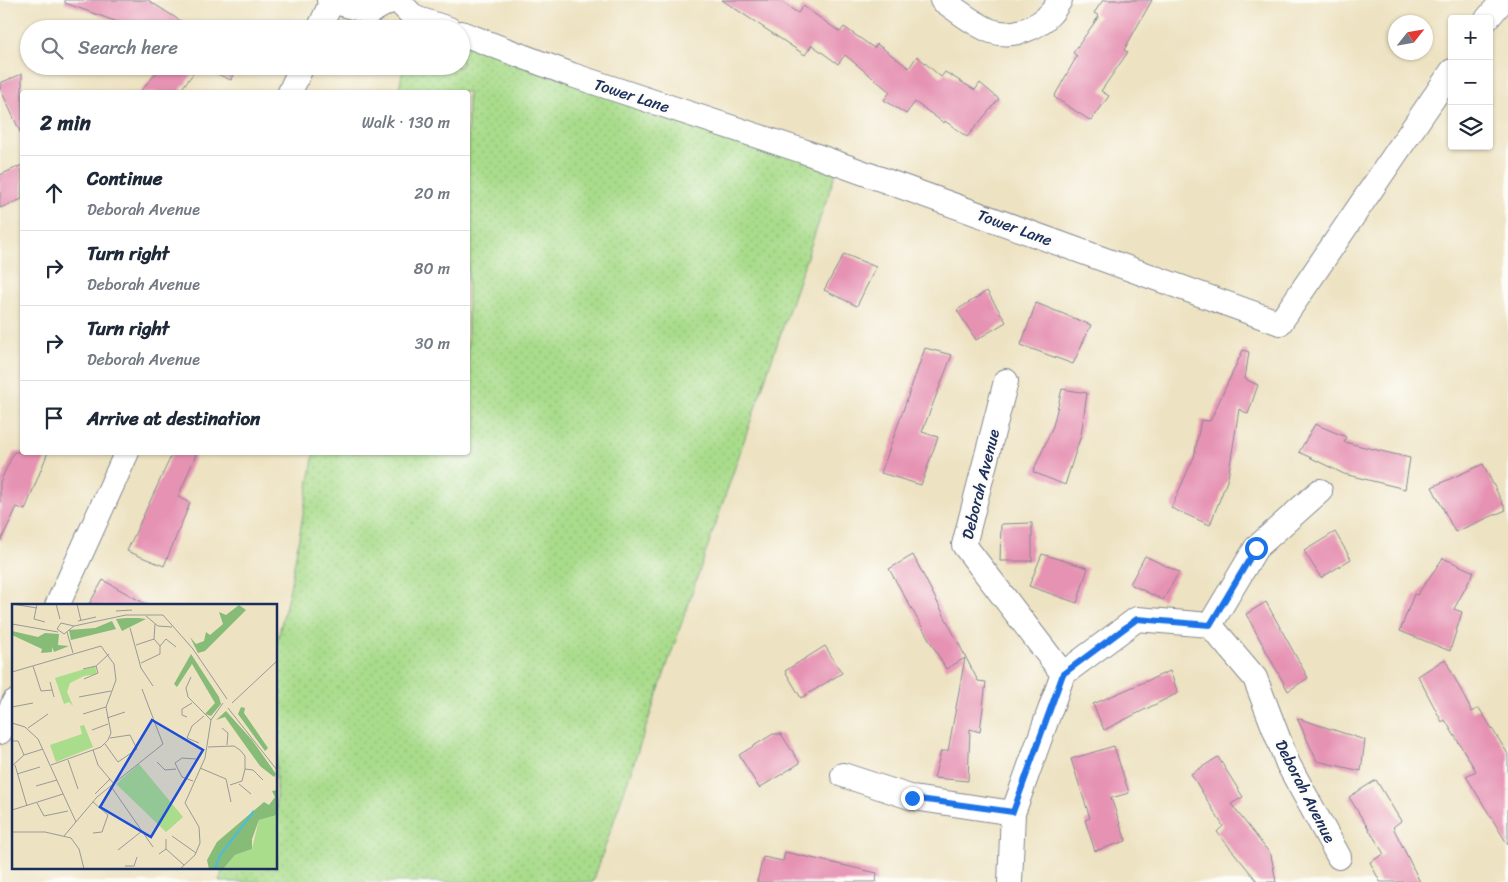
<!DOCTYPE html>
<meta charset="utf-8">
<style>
body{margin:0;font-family:Sriracha,sans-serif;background:#f2f2f3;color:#1f2937}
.controls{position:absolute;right:15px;top:15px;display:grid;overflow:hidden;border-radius:5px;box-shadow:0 1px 4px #0004}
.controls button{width:45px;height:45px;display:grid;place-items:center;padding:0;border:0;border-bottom:1px solid #e0e1e3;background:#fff;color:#1f2937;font:25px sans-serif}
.compass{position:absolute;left:1388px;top:15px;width:45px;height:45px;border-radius:50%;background:#fff;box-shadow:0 1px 4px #0004;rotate:59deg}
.stop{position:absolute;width:15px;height:15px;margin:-11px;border:4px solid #1a73e8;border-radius:50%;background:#fff}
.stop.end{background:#1a73e8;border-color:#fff;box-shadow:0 1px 5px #0008}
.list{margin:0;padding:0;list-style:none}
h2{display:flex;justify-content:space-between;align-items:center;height:65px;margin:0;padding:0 20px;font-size:21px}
h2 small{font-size:16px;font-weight:400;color:#747a83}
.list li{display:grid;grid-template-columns:32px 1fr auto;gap:15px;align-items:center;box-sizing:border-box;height:75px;padding:0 20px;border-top:1px solid #e0e1e3}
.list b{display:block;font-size:19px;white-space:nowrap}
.list p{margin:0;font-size:16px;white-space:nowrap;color:#747a83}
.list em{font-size:16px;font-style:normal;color:#747a83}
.icon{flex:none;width:28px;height:28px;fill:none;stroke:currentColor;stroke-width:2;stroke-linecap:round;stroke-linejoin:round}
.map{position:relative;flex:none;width:1508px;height:882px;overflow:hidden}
.search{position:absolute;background:#fff;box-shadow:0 1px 4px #0004;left:20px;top:20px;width:450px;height:55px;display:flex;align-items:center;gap:12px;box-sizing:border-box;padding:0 18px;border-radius:28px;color:#747a83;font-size:19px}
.panel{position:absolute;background:#fff;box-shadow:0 1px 4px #0004;left:20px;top:90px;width:450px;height:365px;border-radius:5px}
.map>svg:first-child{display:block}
.park{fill:url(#park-dots);stroke:#628674}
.building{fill:#e692b2}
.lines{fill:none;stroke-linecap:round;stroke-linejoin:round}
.minor-casing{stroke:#848890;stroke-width:26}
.minor{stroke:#fff;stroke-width:24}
.route{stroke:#1a73e8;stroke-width:6}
.labels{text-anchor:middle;stroke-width:4.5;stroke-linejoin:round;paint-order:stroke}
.street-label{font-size:16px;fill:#1b2f5e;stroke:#fdfcf7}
.inset-river{fill:none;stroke:#52bdce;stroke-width:2.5}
.inset-road{fill:none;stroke:#999a99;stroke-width:1}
.view{fill:#1d4ed8;fill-opacity:0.15;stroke:#1d4ed8;stroke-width:2.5}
.inset-edge{fill:none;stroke:#1b2f5e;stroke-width:2.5}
</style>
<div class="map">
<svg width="1508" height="882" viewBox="0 0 1508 882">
<defs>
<pattern id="park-dots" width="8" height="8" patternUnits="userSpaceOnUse" patternTransform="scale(1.25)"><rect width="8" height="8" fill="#a9dc8b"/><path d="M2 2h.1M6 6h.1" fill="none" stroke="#91bd7a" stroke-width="1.8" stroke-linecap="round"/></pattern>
</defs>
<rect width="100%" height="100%" fill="#fdfcf7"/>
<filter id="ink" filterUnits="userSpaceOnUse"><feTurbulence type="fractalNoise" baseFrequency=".02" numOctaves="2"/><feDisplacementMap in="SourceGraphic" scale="10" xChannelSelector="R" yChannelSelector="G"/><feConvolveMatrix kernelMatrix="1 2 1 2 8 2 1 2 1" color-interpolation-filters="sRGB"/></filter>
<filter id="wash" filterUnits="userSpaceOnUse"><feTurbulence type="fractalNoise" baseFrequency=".0096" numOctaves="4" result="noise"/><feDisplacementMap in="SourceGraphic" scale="20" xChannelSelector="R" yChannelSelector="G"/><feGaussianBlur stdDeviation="1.12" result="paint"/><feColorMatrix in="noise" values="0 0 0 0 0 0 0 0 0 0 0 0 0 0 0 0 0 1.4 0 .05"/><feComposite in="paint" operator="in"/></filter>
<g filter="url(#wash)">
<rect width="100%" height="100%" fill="#ede2c1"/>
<path class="park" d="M461,39L837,169L593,882H219L223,868H276V646L290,588L314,453L468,452V92H398L404,66H461Z"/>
<g id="blocks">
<path class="building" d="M65,0H148L193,29H137L65,3Z
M722,0H778L798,13L803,6L840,32L844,27L874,48L877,44L909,68L917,56L941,77L945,72L975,90L980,83L999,99L967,137L945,121L944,123L915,102L906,114L884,100L890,92L845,55L838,64L812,45L805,55Z
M1103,0H1152L1124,50L1128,52L1101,91L1109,96L1091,121L1054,97L1077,56L1073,53L1099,16L1094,13Z
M162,66H236L231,80L199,66L179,92H140Z
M22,74V136L0,88V83Z
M22,165V199L0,208V175Z
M844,254L876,267L857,306L824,290Z
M987,291L1006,322L976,340L957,310Z
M1036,303L1091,325L1073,364L1021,345Z
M925,348L952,355L922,432L938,437L921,485L881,473Z
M1243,350L1249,352L1245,379L1258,385L1248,414L1239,409L1228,478L1210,525L1171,508L1194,457L1201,420L1210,421Z
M1062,389L1087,393L1081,435L1065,485L1033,472L1053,426Z
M1315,424L1346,437L1344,442L1410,458L1405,489L1344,474L1299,452Z
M14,452H48L25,510L17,507L0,542V482Z
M173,452H197L178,497L190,503L164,566L127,551Z
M1483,464L1506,510L1455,532L1432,487Z
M1032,523V561H1000L1001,524Z
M1335,532L1351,559L1321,578L1304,551Z
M1042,554L1088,568L1077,603L1029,586Z
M913,555L978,681L986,682L980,732L970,729L968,781L934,778L941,751H948L965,658L946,669L889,569Z
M1145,556L1179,572L1163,600L1130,584Z
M1443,558L1474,572L1454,609L1462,612L1450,651L1400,631L1414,594L1417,595Z
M103,580L149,606H88Z
M1266,602L1308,678L1288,691L1246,614Z
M825,646L842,673L801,698L785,671Z
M1445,659L1472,712L1479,708L1508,754V845L1466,776L1476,771L1445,720L1442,722L1418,676Z
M1170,671L1178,693L1104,730L1093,704Z
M1297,718L1365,740L1361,771L1317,761Z
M773,734H781L800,763L759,788L739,755Z
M1114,746L1129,793L1111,798L1126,841L1095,851L1085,820L1090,818L1071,759Z
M1218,757L1243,797L1231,804L1271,855L1276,882H1258L1217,832L1223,826L1191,774Z
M1376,780L1401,821L1393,827L1420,882H1380L1370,862L1384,854L1349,797Z
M785,852L877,873L876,882H757L763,857L783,861Z"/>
</g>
</g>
<g filter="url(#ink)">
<use href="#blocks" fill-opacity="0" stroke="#848890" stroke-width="1"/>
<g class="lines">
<g class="minor-casing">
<path id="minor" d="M329,0L370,12L392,0
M397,0L415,18L449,29
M942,0C957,10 973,24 991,31C1012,38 1037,29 1051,13C1055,9 1057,4 1060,0
M1487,19L1503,0
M319,29L332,1
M461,33L572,75L803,151L1280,323L1452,71
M290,92L302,66
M1006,381L964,545L1063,674
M57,606L127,452
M1210,625L1256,548L1320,491
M0,732L14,702
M843,775L913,798L1013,813
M1010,882L1013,813L1063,674L1137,619L1210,625L1255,678L1288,764L1339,857"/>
</g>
<use href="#minor" class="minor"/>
</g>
</g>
<g class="lines" filter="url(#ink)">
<path class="route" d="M912,798L1013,812L1063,674L1137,619L1210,625L1256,548"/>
</g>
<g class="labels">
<g class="street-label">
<text transform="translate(632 95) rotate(18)" y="6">Tower Lane</text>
<text transform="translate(1015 227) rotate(20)" y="6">Tower Lane</text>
<text transform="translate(980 484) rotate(-76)" y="6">Deborah Avenue</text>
<text transform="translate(1306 791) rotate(63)" y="6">Deborah Avenue</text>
</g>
</g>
<g transform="translate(12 604)">
<rect width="265" height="265" fill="#ede2c1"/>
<path d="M265,211V265H211L223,251L240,245L247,216Z" fill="#a9dc8b"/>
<path d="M227,1L234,6L193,47L186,49L178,33L184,40L192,37L194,28L198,31L211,20L207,8L214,11ZM115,14H127L134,15L110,27L104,15ZM100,17L104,25L59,36L57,26L83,24ZM0,27L26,33L33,29L47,30L46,41L57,42L42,48L40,43V48L29,49L30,45L0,31ZM179,50L207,93L209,100L199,112L193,110L203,99L180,60L165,83L162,80ZM229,103L233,104L232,109L256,144L253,147L226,110ZM214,107L240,136L264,170L262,173L248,162L213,113L204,116ZM265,186V211L247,216L240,235V245L223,251L211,265H197L195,256L205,238L252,198L257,201L263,193L260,187Z" fill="#86bc77"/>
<path d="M83,62L85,70L72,72L58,79L55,88L61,102L57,98L52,100L43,74ZM72,121L81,143L44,158L38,141L70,130L68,122ZM127,160L171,213L154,228L104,180Z" fill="#a9dc8b"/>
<path class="inset-river" d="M203,265L208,251L242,207"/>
<path class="inset-road" d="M0,0L25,4M25,0L22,15L33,18M44,0L48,15M65,0L69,17M104,7L120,6M134,12L146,22L160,23M66,17L84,13M0,20L46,28M62,22L52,30L45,25L49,19L62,22L114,11H151L181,45L215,95M118,24L129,64L141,82M55,28L61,49M124,41L142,35M148,42L154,35L164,43M129,59L148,50V42L142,35L143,20M21,62L29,87L40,86M84,62L97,50M71,65L84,62L86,69L72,75M0,68L89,42L102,60L104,76L94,103L99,129L96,136L89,143L39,161M179,73L174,84L176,93L199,116M38,78L42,93M67,93L99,87M220,99L265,57M0,103L21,99M216,104L265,166M71,110L94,103M175,113L170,111V105L180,99M95,114L113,108M0,119L13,123L26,135L64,218M16,124L36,110M210,124L216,129L215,141M80,126L96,120M0,137H6L12,151M187,139L175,134L180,122L192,112M93,140L106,158L125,145L118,131L98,134M196,143L222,142L228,146L233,152V165L241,166L251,176M81,146L86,161L102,180M56,156L66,185M145,158L153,166L164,165M3,161L15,202M0,162L12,151L31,145M188,164L214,175L219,198M5,170L28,163M181,177L170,173L163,159L170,154L184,155M227,180L239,190M218,181L230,177L233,165M24,182L45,176M100,184L141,243M83,190L98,175M25,199L32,212L56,207M0,206L51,190M0,228H33L59,234L67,245L72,265M81,229L90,228L96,211L81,198M52,232L85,193L151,140L130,85M160,232L184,249M154,245L172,261M106,246L130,227M147,250L154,245V235M113,262H122L125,253M168,265L183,251L188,239L187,223L173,199L193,154L199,116L211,99"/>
<path class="view" d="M140,116L191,146L139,233L88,203Z"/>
<rect width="265" height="265" class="inset-edge"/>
</g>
</svg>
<div class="controls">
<button>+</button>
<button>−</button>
<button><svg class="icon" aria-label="layers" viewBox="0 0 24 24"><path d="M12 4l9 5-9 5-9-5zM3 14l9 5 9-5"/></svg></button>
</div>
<svg class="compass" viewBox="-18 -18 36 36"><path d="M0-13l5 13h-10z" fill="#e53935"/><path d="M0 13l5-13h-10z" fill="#747a83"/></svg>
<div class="stop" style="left:1256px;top:548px"></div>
<div class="stop end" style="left:912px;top:798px"></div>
<div class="search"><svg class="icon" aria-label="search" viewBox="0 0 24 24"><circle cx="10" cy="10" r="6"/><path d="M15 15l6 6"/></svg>Search here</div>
<section class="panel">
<h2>2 min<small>Walk · 130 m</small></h2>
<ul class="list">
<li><svg class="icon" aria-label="ahead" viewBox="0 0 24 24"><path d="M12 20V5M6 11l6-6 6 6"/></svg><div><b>Continue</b><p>Deborah Avenue</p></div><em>20 m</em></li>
<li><svg class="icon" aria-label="right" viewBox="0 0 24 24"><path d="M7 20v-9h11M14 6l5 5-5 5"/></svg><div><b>Turn right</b><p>Deborah Avenue</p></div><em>80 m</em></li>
<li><svg class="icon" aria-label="right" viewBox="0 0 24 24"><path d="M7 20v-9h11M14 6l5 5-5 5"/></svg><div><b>Turn right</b><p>Deborah Avenue</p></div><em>30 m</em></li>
<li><svg class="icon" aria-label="arrive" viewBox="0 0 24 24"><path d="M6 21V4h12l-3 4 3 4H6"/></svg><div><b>Arrive at destination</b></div></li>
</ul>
</section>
</div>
